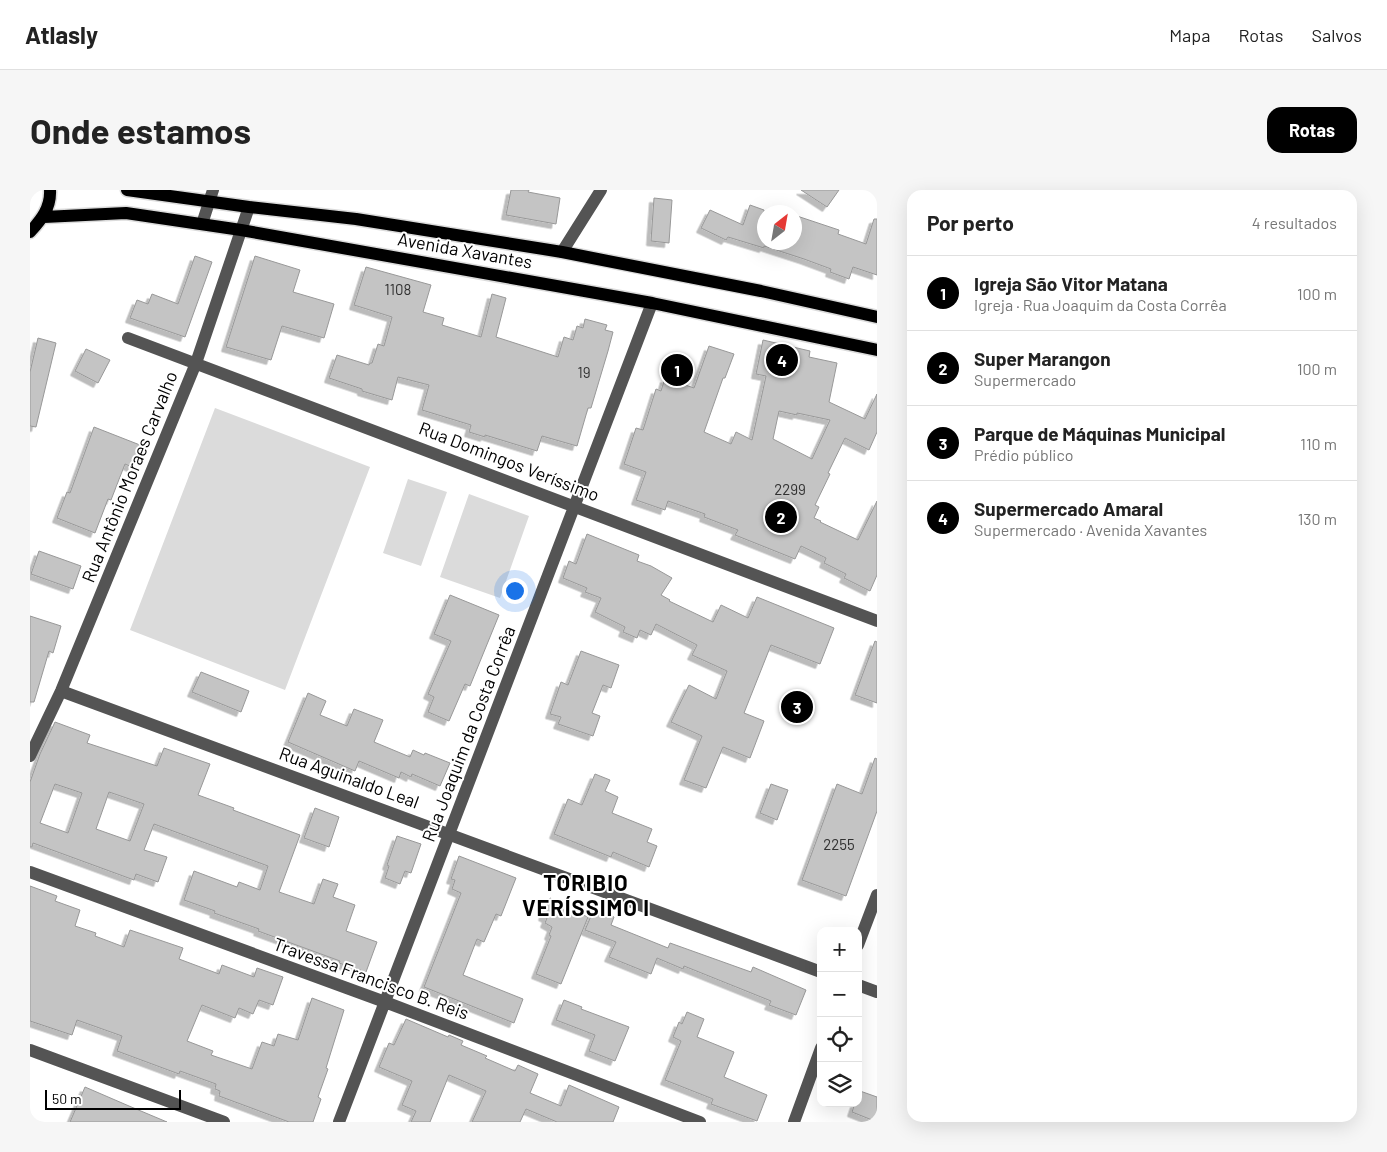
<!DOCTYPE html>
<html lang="pt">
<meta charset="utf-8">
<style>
body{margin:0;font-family:Barlow,sans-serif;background:#f6f6f6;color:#222}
.controls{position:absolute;right:15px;bottom:15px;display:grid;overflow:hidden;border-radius:10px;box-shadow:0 5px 20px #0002}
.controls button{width:45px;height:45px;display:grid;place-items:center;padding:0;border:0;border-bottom:1px solid #e0e0e0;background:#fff;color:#222;font:25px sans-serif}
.compass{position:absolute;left:727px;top:15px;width:45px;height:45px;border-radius:50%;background:#fff;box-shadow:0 5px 20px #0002;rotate:31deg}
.scale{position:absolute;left:15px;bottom:12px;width:136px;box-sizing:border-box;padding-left:5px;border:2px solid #000;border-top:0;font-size:14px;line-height:18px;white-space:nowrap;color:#000;-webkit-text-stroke:4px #fff;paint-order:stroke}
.you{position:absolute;left:484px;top:400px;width:18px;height:18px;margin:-12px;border:4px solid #fff;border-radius:50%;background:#1a73e8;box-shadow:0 0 0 8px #1a73e833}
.badge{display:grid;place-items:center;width:32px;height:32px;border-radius:50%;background:#000;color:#fff;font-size:16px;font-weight:700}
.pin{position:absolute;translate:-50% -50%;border:2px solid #fff;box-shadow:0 1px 5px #0006}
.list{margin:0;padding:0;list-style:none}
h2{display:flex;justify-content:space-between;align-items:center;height:65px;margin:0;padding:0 20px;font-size:21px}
h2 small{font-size:16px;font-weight:400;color:#767676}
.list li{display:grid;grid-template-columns:32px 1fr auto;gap:15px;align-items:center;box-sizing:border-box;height:75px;padding:0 20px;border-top:1px solid #e0e0e0}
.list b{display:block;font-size:19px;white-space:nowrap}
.list p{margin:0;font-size:16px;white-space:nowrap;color:#767676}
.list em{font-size:16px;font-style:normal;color:#767676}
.icon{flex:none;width:28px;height:28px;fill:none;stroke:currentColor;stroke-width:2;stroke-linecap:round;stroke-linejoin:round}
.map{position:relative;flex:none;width:847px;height:932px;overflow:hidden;border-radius:15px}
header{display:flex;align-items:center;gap:30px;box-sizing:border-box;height:70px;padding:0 25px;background:#fff;border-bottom:1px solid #e0e0e0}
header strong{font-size:24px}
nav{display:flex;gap:28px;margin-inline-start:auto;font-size:18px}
.intro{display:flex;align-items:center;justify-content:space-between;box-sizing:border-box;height:120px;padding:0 30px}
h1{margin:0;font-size:35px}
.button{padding:12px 22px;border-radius:15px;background:#000;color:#fff;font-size:18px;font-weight:700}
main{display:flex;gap:30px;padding:0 30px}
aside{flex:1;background:#fff;border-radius:15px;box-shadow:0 5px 20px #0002}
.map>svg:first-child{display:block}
.green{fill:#dbdbdb}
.building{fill:#c4c4c4;stroke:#989898;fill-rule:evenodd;filter:url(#shadow)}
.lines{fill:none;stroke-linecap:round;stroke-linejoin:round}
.major-casing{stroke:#dbdbdb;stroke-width:15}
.minor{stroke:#545454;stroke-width:12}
.major{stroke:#000;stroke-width:12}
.labels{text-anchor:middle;stroke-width:4;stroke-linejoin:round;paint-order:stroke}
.number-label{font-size:15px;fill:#313131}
.street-label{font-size:18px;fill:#000;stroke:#fff}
.district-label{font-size:22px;font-weight:bold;letter-spacing:1px;fill:#000;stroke:#fff}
</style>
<header>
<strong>Atlasly</strong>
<nav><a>Mapa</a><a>Rotas</a><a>Salvos</a></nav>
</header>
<div class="intro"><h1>Onde estamos</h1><a class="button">Rotas</a></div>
<main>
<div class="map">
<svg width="847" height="932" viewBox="0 0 847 932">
<defs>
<filter id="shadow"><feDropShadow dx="-4.5" dy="4.5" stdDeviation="0" flood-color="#0004"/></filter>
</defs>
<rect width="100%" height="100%" fill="#fff"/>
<path class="green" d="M185,218L340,277L255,500L100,440Z
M378,289L417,302L391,376L353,363Z
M439,304L499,326L470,408L410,387Z"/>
<path class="building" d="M481,0H499L498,2L530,8L526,34L476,25Z
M771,0H809L797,17Z
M624,8L642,10L639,53L621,51Z
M720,15L734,20V52H764V25L809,40L808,44L836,54L844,29H847V85L823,77L819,89L800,82L801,79L774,69L734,56V58L698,47L696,50L671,38L680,20L713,35Z
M165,66L182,72L155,147L100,128L107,110L118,114L122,104L148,114Z
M225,66L270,80L263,102L304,114L294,148L252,136L241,170L196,157Z
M336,77L401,95L393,122L414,128L412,135L451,147L462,104L476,108L466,147L528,167L534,147L543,150L547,136L553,138L555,129L577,135L575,140L583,142L578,161L561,218H558L547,256L512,246L507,261L455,245V247L439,242L441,235L392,220L399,195L368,187L362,210L332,201V199L299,188L307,165L339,175L340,173H342L348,154L354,156L362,127L324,115Z
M8,148L26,153L6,237L0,236V182Z
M733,150L780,161L779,167L807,173L799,212L835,229L847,204V242L839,260L815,248L798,283L800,284L785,315L789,317L784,328L791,331L790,332L828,350L847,311V385L840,401L814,388L816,384L794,373L796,368L771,356L765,369L705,345L708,340L674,327L675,324L638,311L635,320L606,310L616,282L594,274L606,238L613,240L626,199L631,201L635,188L664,198L679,156L704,164L695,188H693L674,242L701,254L706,242L722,250L736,186L726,184ZM749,221L767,225V223L800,230L782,269L743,249Z
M56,159L80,170L68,193L45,181Z
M64,237L110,255L102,277L95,274L81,310L78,309L65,343L27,328L37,302L40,303Z
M557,344L609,365L607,371L621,376L642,388L631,405L640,410L639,411L683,432L691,415L718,428L727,407L804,438L790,474L741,455L714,523L734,531L720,568L693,557L676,598L654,590L672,546L641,532L659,495L686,509L697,481L662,465L667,455L626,434L621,445L610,440L607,448L593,442L595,437L565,422L571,408L555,402L557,398L533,388L539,371L546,374Z
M9,361L51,376L43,399L1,384Z
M420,405L469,425L440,496L435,494L419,531L398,522L404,507L398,504L421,451L404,444Z
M0,426L31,436L23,463L19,461L4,512H0Z
M845,451L847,452V513L825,505Z
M551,461L589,475L581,498L573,495L562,523L570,526L563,546L528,534L531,527L520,524L531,492L538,495Z
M171,482L219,501L211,522L162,502Z
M278,503L296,511L290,525L317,536L324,519L353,530L344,552L380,567L383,560L394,565L395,563L420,573L410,596L382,584L381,587L371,582L369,588L329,571L325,581L258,552Z
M25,532L60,545L57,553L127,576L134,558L180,574L168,605L204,618L203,620L270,645L249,702L284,714L293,689L308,694L303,707L325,715L316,741L347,752L336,782L309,773L310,771L228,741L229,739L184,723L185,721L154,710L164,681L207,697L209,692L230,700L238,676L124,634L114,660L137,667L128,692L106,684L104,690L3,653L2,657H0V592L10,564ZM25,594L52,603L38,643L10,633ZM79,602L114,614L100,651L66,639Z
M845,568L847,569V621L816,706L772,690L807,594L832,604Z
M565,584L580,590L575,601L588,607L582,623L622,639L617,652L627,656L619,677L583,662L581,667L524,644L538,609L552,615Z
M741,594L758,600L747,630L730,623Z
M285,618L309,627L299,657L274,648Z
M367,646L391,654L381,683L375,681L370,694L355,688L359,676L357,675Z
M429,666L486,688L471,726L466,724L454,752L447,749L433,785L493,809L484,833L394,797L431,703L422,699L425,690L421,689Z
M0,696L27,706L25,711L50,720L45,736L66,743L65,746L94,757L100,740L153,758L149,769L189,784L192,775L224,787L227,778L253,787L243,815L229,810L223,824L209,818L205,828L172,815L157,851L183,861L181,865L222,879L232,852L244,856L248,844L268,850L282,808L314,820L296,878L298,879L288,907L291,909L283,932H259L189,906L190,901L185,899L186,894L150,881L149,884L87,861L92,846L47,830L42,845L0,831Z
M520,708L532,713L531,716L558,727L531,794L506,784L521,746L519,745L522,737L515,733L517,728L513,726Z
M564,719L584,727L581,735L638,758L640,753L721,782L723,777L776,800L766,825L739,815L741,811L654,776L653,779L627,768L621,784L579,767L586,752L555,740Z
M534,810L552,817L551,819L599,837L585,871L559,861L565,845L526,830Z
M657,822L674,829L667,847L704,862L694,887L737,905L727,931L681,914L683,909L635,890L651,851L643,847L649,832L652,834Z
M376,829L418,847L419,845L433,851L431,855L457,866L455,868L485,881L488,875L508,884L500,903L531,916L539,895L589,917L583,932H527L496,919L490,932H442L456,901L419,885L400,932H381L386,921L372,915L382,891L349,877L359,853L364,855Z
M55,897L99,916L137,932H40Z
M830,901L847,907V932L822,922L825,913H828Z"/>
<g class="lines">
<g class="major-casing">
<path id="major" d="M97,0L219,17L326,29L532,62L731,101L847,127
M14,27L96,23L211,40L622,113L847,160
M0,42C11,30 21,18 20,0"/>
</g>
<path class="minor" d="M172,34L183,0
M532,62L571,0
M98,148L847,431
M31,501L791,782
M0,566L31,501L166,173L219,17
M0,682L355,812L670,932
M828,755L847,705
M828,795L847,802
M0,860L194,932
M309,932L622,113
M764,932L791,858"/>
<use href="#major" class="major"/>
</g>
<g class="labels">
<g class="number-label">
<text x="368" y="105">1108</text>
<text x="554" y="188">19</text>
<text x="760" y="305">2299</text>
<text x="809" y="660">2255</text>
</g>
<g class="street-label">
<text transform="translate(435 61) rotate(10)" y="6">Avenida Xavantes</text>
<text transform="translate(479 272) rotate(21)" y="6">Rua Domingos Veríssimo</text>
<text transform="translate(100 287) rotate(-68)" y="6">Rua Antônio Moraes Carvalho</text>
<text transform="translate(439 544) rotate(-69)" y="6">Rua Joaquim da Costa Corrêa</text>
<text transform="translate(319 588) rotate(20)" y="6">Rua Aguinaldo Leal</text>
<text transform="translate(341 789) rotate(20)" y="6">Travessa Francisco B. Reis</text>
</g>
<g class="district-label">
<text x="556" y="701">TORIBIO<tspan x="556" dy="25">VERÍSSIMO I</tspan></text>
</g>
</g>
</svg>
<div class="controls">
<button>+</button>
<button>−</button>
<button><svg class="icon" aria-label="locate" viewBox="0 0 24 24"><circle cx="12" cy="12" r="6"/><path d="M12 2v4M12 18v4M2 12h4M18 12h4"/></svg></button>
<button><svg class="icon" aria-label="layers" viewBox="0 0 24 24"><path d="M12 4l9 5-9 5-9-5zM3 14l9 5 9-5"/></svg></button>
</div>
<svg class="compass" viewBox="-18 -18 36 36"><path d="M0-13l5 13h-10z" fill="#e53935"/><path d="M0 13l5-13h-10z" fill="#767676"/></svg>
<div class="scale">50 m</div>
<div class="you"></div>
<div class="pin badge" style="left:647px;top:180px">1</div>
<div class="pin badge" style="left:751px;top:327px">2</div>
<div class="pin badge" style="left:767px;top:517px">3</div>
<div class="pin badge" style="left:752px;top:170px">4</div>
</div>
<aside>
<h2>Por perto<small>4 resultados</small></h2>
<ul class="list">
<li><span class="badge">1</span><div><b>Igreja São Vitor Matana</b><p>Igreja · Rua Joaquim da Costa Corrêa</p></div><em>100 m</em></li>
<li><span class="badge">2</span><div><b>Super Marangon</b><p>Supermercado</p></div><em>100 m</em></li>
<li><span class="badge">3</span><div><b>Parque de Máquinas Municipal</b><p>Prédio público</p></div><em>110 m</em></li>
<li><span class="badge">4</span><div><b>Supermercado Amaral</b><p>Supermercado · Avenida Xavantes</p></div><em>130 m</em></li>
</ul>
</aside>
</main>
